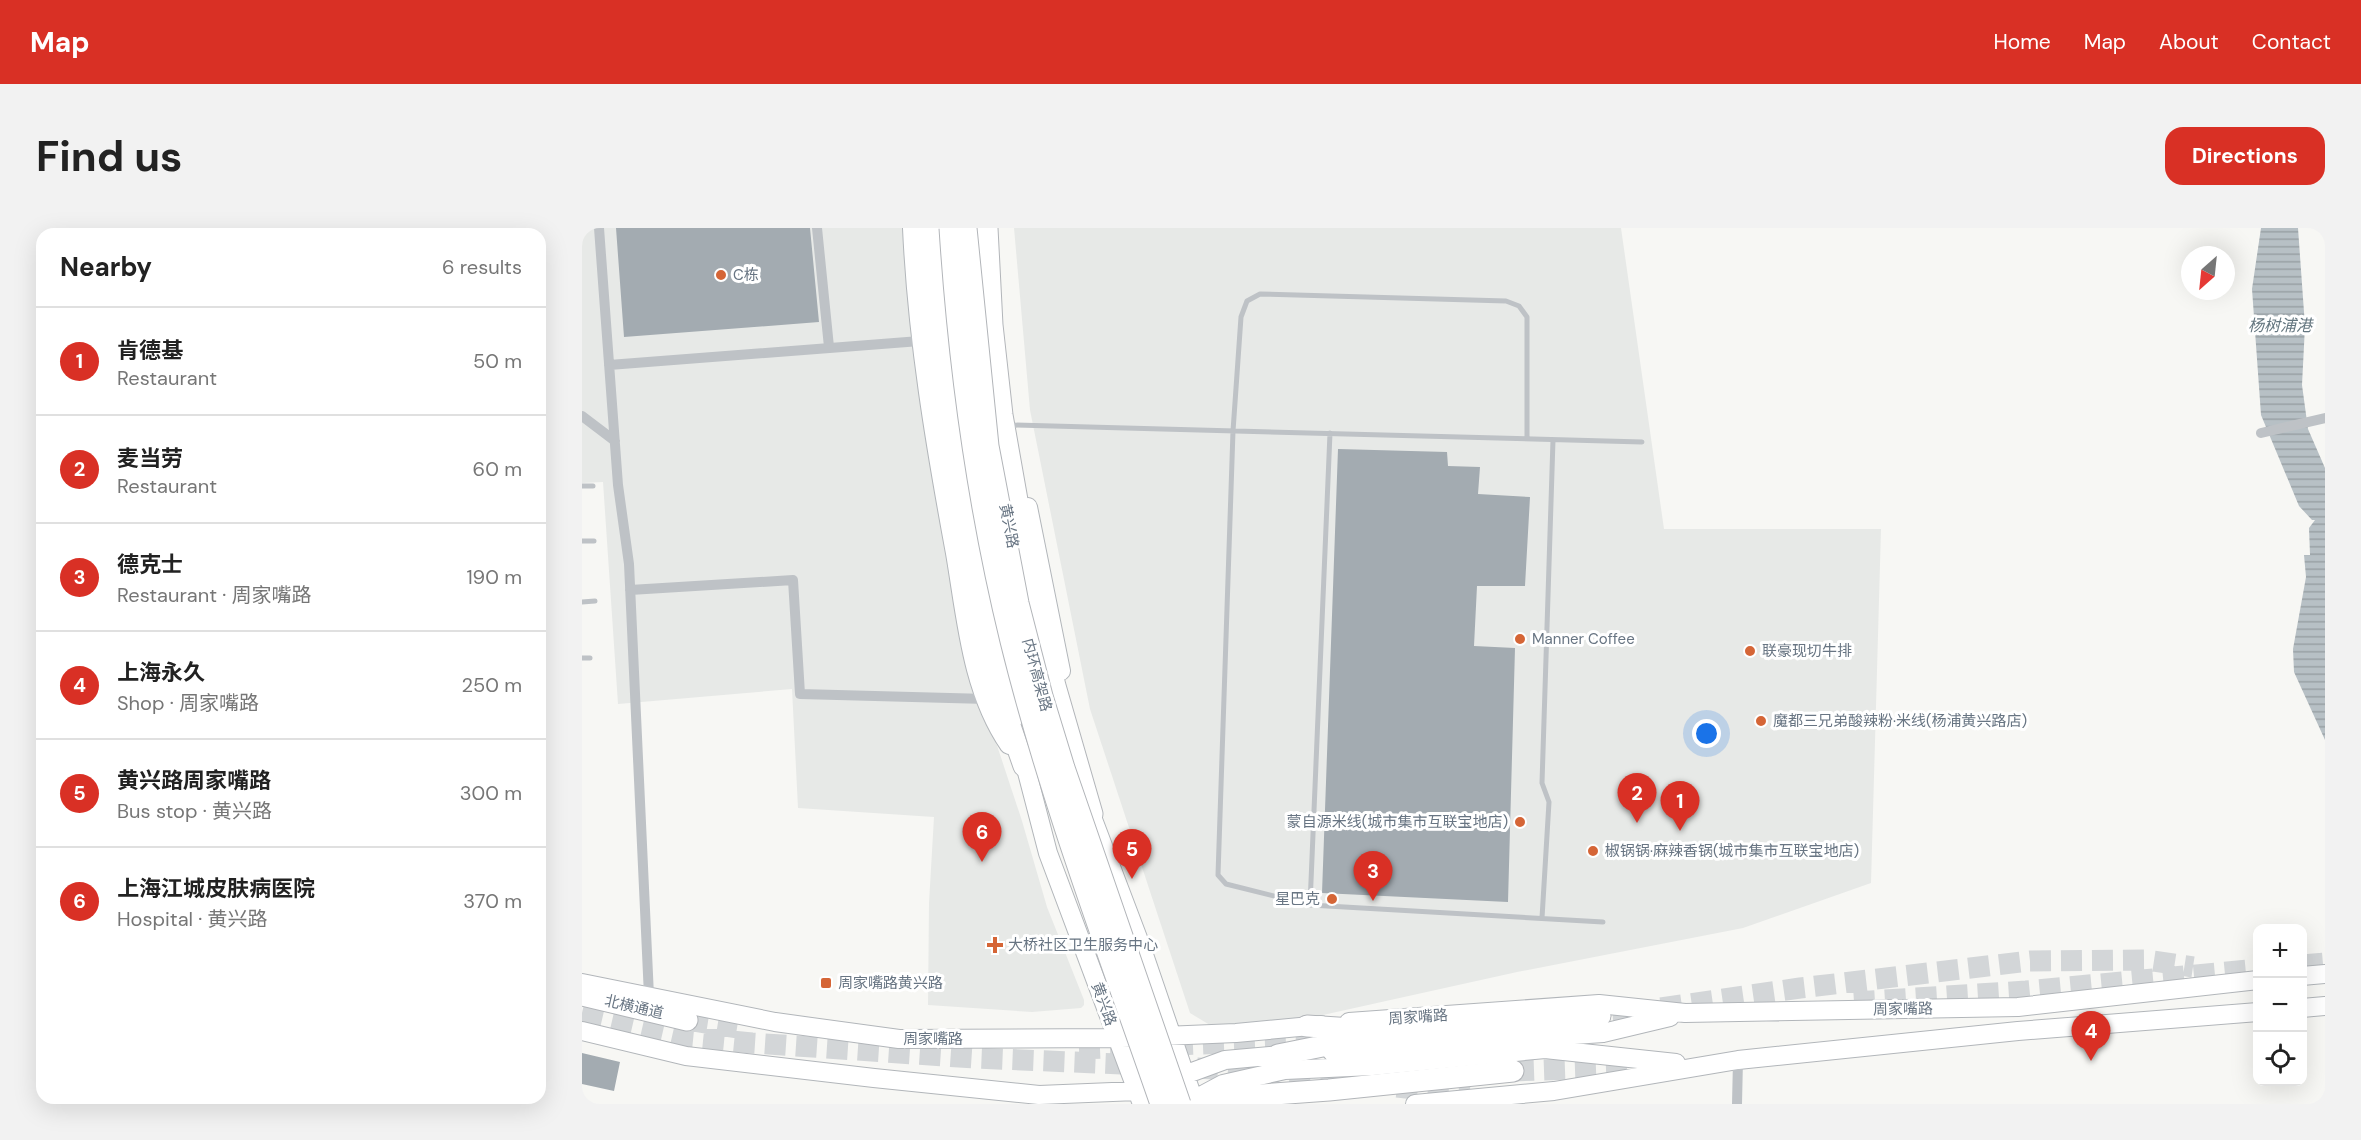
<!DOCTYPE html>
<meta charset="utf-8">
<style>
body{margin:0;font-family:"DM Sans","Noto Sans SC",sans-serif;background:#f2f2f2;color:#222}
.controls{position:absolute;right:18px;bottom:18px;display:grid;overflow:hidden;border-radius:12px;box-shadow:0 6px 24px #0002}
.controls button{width:54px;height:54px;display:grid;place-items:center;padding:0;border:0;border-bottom:2px solid #e0e0e0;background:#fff;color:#222;font:30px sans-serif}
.compass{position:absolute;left:1599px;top:18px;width:54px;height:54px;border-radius:50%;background:#fff;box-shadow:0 6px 24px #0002;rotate:207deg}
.you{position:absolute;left:1125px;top:506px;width:21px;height:21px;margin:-15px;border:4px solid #fff;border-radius:50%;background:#1a73e8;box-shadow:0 0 0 9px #1a73e833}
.badge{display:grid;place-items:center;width:39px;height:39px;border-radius:50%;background:#d93025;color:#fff;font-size:20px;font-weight:700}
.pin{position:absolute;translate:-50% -50px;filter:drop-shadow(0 2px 3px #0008)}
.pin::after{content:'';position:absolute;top:32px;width:21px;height:18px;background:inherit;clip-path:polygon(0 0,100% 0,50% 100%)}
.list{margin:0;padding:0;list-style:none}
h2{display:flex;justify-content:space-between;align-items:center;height:78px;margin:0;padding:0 24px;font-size:26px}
h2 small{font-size:20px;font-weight:400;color:#767676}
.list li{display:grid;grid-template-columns:39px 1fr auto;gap:18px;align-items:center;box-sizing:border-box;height:108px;padding:0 24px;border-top:2px solid #e0e0e0}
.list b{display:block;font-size:22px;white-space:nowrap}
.list p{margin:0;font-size:20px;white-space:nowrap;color:#767676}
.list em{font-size:20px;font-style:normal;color:#767676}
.icon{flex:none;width:33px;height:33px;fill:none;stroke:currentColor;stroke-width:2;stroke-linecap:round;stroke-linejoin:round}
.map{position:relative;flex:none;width:1743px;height:876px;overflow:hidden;border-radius:18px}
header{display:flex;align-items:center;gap:36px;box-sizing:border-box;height:84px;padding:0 30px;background:#d93025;color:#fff}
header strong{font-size:28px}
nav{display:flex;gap:33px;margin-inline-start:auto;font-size:21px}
.intro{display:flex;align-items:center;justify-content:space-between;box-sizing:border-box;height:144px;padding:0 36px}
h1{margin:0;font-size:42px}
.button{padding:15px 27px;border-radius:18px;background:#d93025;color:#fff;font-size:21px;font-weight:700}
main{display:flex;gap:36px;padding:0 36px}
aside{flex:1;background:#fff;border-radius:18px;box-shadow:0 6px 24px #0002}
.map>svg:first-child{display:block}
.built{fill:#e7e9e7}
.water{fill:url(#water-rules)}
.building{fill:#a3abb1}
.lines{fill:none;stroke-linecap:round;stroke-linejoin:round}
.highway-tunnel{stroke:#d3d6d8;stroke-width:21;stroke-dasharray:21 10;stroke-linecap:butt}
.primary-casing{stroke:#b2b6ba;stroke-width:20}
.highway-casing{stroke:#b2b5b9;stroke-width:23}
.lane{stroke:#bec2c6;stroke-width:5}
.street{stroke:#bec2c6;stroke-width:10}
.primary{stroke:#fff;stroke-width:18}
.highway{stroke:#fff;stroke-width:21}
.highway-bridge-casing{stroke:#b2b5b9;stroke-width:23;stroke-linecap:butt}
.highway-bridge{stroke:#fff;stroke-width:21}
.poi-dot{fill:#d56536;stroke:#fff;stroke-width:2}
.labels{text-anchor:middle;stroke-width:6;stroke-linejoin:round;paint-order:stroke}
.poi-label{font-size:15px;fill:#687583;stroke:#fff;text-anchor:start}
.street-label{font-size:15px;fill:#687583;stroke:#fff}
.water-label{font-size:16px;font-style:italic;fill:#64767f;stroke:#fff}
</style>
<header>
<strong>Map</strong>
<nav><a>Home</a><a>Map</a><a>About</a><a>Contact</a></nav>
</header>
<div class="intro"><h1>Find us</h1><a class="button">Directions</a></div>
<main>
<aside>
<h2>Nearby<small>6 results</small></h2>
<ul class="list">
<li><span class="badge">1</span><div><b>肯德基</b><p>Restaurant</p></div><em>50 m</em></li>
<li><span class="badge">2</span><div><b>麦当劳</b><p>Restaurant</p></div><em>60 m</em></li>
<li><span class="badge">3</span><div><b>德克士</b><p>Restaurant · 周家嘴路</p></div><em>190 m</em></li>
<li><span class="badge">4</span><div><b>上海永久</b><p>Shop · 周家嘴路</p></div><em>250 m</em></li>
<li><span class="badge">5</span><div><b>黄兴路周家嘴路</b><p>Bus stop · 黄兴路</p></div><em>300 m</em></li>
<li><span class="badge">6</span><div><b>上海江城皮肤病医院</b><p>Hospital · 黄兴路</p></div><em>370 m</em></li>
</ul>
</aside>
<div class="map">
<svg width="1743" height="876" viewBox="0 0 1743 876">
<defs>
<pattern id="water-rules" width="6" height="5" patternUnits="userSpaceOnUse" patternTransform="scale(1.5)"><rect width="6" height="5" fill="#b7c0c5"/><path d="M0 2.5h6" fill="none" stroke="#99a1a5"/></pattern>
</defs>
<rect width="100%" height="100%" fill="#f7f7f4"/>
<path class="built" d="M0,0H324L397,463L440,593L465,679L502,772V777L499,780L450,784L346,777L347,675L352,589L216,580L210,461L36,476L21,254L0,255Z
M432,0H1039L1082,301H1299L1289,655L1161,700L935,744L646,808L608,785L508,481L448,182Z"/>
<path class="water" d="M1679,0H1716L1723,98L1720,157L1726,201L1743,240V512L1712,444L1711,421L1724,349L1722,327H1728L1727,300L1733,292H1730L1717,278L1679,187L1670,61Z"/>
<path class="building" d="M34,0H228L237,94L42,109Z
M756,221L865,224L866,238L898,239L896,266L948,269L943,358H895L892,418L933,420L926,674L740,665Z
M0,825L38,834L32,863L0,856Z"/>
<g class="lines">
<path class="highway-tunnel" d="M1720,737L1743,735
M1272,774L1444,763L1676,741
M1079,780L1218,760L1448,733L1565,732L1611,739
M0,785L100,808L170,815L392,830L563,837
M105,792L155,800
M1000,793L1071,788
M497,821L742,811
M615,840L708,846L778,855
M931,843L1071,838
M815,859L858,864L888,865"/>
<g class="primary-casing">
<path id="primary" d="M330,0C335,110 353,217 373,325C384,389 389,462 427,517
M357,0L367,136L398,346L433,489
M446,279L479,443
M440,525L466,625L560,876
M504,573L559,718L613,876
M1720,748L1743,746
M0,755L193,794L317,811L534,810L654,805L739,797
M1720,780L1743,778
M767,794L1017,776L1103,785L1436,779L1676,752
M0,803L104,828L292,850L457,867L555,863L566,865
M750,824L1021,805L1088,789
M594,850L643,832L710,826
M613,871L641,856L703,842L790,838L963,821L1094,835
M833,876L972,863L1156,832L1436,803L1676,784"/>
</g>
<g class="highway-casing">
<path id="highway" d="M346,0L356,151L389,359L406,435L442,538
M405,0L410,97L420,187L451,363L473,458L510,586
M0,767L105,792
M725,798L786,802
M696,827L810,804L1018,788
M611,872L747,862L931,843"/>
</g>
<path class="lane" d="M430,197L1060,214
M945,210V89L937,78L924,73L678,66L665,73L659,89L651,203L636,647L644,656L728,677L1021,694
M0,258H11
M0,313H12
M0,374L13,373
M0,430H8
M728,677L748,205
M960,690L967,574L960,555L971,212"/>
<path class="street" d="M17,0L36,257L47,336L67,768
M235,0L247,119
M27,137L338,113
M0,188L33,213
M1679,205L1743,190
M48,362L211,352L218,466L405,471
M1155,876L1156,832"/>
<use href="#primary" class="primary"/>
<use href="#highway" class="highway"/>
<g class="highway-bridge-casing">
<path id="highway-bridge" d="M368,0C377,139 396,278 429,413C468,571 526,723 579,876
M384,0L406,218L436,375L460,468L482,540L598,876"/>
</g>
<use href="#highway-bridge" class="highway-bridge"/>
</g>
<g class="poi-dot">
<circle cx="139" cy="47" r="6"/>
<circle cx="938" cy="411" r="6"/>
<circle cx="1168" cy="423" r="6"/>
<circle cx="1179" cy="493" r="6"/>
<circle cx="938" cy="594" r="6"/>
<circle cx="1011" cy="623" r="6"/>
<circle cx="750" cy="671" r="6"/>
<path d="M410 708h6v6h6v6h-6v6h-6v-6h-6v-6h6z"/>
<rect x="238" y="749" width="12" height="12" rx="3"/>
</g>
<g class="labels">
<g class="poi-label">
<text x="151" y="52">C栋</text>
<text x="950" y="416">Manner Coffee</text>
<text x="1180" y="428">联豪现切牛排</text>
<text x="1191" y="498">魔都三兄弟酸辣粉·米线(杨浦黄兴路店)</text>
<text x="926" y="599" text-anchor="end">蒙自源米线(城市集市互联宝地店)</text>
<text x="1023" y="628">椒锅锅·麻辣香锅(城市集市互联宝地店)</text>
<text x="738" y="676" text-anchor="end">星巴克</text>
<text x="426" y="722">大桥社区卫生服务中心</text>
<text x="256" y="760">周家嘴路黄兴路</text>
</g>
<g class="street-label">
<text transform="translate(427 298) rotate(79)" y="5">黄兴路</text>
<text transform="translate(455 447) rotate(75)" y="5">内环高架路</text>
<text transform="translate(522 776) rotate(70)" y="5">黄兴路</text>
<text transform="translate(52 779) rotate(13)" y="5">北横通道</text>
<text transform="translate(1321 781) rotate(-1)" y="5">周家嘴路</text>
<text transform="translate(836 789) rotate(-4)" y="5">周家嘴路</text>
<text x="351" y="816">周家嘴路</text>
</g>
<g class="water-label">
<text x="1698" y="103">杨树浦港</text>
</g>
</g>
</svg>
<div class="controls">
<button>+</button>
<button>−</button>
<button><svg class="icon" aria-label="locate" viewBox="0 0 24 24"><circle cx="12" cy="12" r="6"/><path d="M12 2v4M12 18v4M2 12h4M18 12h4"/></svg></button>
</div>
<svg class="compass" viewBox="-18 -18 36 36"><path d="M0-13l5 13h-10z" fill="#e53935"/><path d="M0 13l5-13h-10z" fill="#767676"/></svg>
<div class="you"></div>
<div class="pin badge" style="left:1098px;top:603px">1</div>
<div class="pin badge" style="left:1055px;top:595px">2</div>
<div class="pin badge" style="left:791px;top:673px">3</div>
<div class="pin badge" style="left:1509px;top:833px">4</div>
<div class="pin badge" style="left:550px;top:651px">5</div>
<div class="pin badge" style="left:400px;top:634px">6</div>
</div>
</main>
